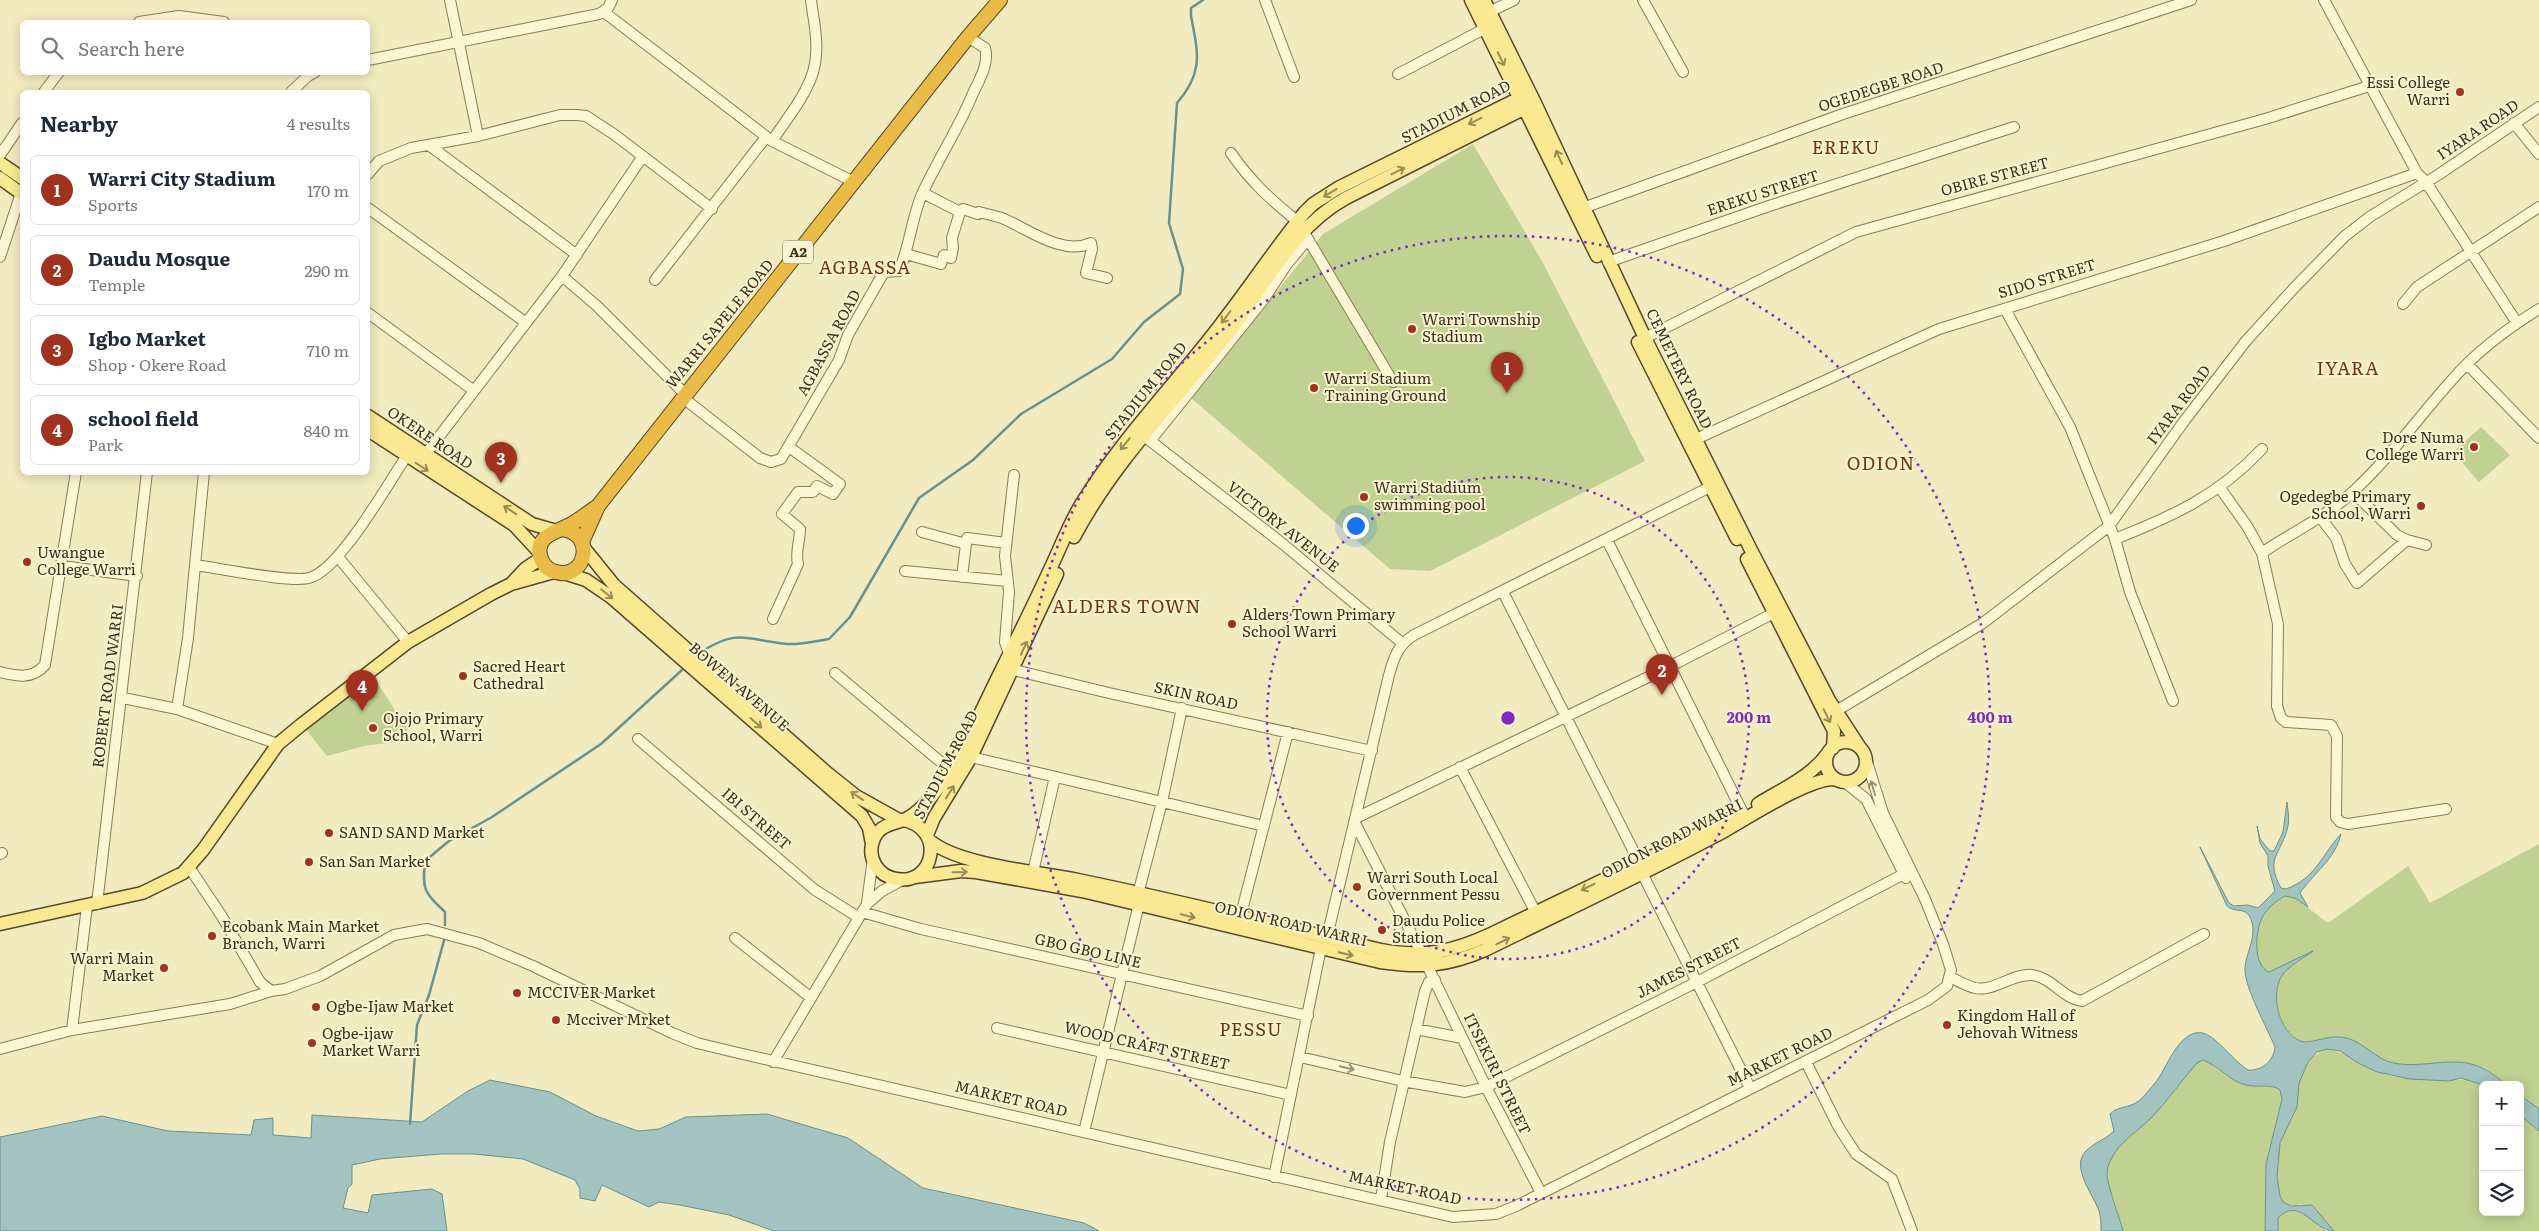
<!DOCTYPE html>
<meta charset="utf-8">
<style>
body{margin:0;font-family:Literata,serif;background:#f6f6f7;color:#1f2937}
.controls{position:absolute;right:15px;bottom:15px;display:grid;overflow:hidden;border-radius:8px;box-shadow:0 2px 12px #0003}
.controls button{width:45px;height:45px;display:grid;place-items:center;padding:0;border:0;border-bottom:1px solid #e0e1e3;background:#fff;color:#1f2937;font:25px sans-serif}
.you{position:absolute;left:1355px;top:525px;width:18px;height:18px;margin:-12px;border:4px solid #fff;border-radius:50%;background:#1a73e8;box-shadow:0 0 0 8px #1a73e833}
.badge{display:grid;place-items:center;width:32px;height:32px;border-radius:50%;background:#a1321f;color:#fff;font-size:16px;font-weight:700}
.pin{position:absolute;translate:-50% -41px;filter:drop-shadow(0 1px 2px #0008)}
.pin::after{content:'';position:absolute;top:26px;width:18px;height:15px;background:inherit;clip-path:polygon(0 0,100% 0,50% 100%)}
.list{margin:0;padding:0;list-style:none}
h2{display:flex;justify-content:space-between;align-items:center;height:65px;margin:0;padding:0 20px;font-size:21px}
h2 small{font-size:16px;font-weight:400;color:#747a83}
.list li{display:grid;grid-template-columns:32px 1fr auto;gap:15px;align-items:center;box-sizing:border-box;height:70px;margin:0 10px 10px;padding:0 10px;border:1px solid #e0e1e3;border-radius:8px}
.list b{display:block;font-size:19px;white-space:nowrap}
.list p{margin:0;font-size:16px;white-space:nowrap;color:#747a83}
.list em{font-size:16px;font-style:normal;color:#747a83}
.icon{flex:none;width:28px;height:28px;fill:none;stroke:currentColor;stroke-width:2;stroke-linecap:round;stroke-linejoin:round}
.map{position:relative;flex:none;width:2539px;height:1231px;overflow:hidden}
.search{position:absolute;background:#fff;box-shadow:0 2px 12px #0003;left:20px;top:20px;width:350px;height:55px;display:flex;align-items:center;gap:12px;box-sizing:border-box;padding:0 18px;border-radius:8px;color:#747a83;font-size:19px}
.panel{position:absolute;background:#fff;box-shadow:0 2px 12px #0003;left:20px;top:90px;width:350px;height:385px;border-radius:8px}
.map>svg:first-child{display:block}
.green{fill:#c0d191}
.water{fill:#a2c3bf;stroke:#68928e}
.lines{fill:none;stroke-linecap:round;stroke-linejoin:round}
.stream{stroke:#68928e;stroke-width:2.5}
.minor-casing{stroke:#8c7b55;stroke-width:12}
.major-casing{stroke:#59472a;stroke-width:15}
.highway-casing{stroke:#59472a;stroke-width:16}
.minor{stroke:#fcf6d3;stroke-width:10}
.major{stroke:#f9e992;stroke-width:12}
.highway{stroke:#eabb46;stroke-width:14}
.oneway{stroke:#9a8c56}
.oneway2{stroke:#9b9277}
.ring{fill:none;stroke:#7b2cbf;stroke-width:2.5;stroke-dasharray:2.5 5}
.poi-dot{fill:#a1321f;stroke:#f9f3cf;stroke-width:2}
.labels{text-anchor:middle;stroke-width:4;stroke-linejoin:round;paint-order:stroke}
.shield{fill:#f9f3cf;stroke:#736a51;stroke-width:1}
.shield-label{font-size:14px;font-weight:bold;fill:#3a2f1b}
.poi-label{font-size:15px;fill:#3a2f1b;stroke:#f9f3cf;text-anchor:start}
.street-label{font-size:15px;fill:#3a2f1b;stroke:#f9f3cf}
.quarter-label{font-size:18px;letter-spacing:1px;fill:#6b3516;stroke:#f9f3cf}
.centre{fill:#7b2cbf;stroke:#f9f3cf;stroke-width:2.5}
.ring-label{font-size:15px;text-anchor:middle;font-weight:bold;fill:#7b2cbf;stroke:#f9f3cf;stroke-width:4;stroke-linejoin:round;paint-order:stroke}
</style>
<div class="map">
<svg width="2539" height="1231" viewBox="0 0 2539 1231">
<rect width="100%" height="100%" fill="#f2ebbf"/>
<path class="green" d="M1473,144L1542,261L1645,461L1430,571L1390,569L1191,398L1323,234Z
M2481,427L2510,455L2479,482L2453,452Z
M374,678L408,730L395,742L364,746L327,756L307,731L314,722Z
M2539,844V1109L2520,1094V1085C2497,1085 2496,1071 2480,1067C2450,1060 2417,1071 2388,1061C2371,1055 2361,1040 2341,1037C2327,1035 2312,1045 2301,1041C2279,1033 2270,993 2282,975C2288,966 2301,960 2309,954L2269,972C2253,966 2255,931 2262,918C2267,908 2276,901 2286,896L2295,898L2328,923L2408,866L2430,903Z
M2327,1049C2347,1052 2360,1067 2380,1073C2401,1079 2423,1080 2446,1080C2465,1081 2463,1076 2483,1085V1212H2520V1115L2539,1131V1231H2334L2302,1204C2296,1205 2289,1207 2283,1202C2274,1194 2278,1153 2281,1141C2284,1130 2293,1121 2296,1110C2297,1106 2296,1103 2296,1099C2297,1079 2307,1055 2327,1049Z
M2203,1060C2215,1064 2222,1075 2234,1080C2247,1085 2272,1084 2280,1090L2282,1099L2266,1164L2265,1231H2123C2120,1218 2106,1183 2107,1172C2110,1147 2138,1132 2153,1116C2169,1099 2182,1080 2197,1062Z
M2292,1210L2304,1213L2326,1231H2278V1218L2283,1213Z"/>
<path class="water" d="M2287,802C2288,811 2290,821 2287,830C2280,855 2265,859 2281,888L2286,889C2316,878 2320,857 2341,834C2336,858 2313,874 2300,893L2308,907L2295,898L2285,896C2276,901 2267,908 2262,918C2255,931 2253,966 2269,972L2313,951C2304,958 2290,965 2283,974C2269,993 2279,1032 2300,1041C2310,1045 2327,1035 2341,1037C2360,1039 2370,1054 2387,1061C2417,1072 2453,1053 2482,1068C2491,1072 2499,1079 2507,1085H2483L2461,1078L2449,1081L2410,1079L2377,1072L2358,1063L2340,1051L2327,1049L2317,1052L2308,1062L2299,1083L2297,1107L2280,1143L2277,1177L2280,1196L2283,1202L2291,1206L2312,1205L2334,1231C2313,1231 2300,1195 2278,1218V1231H2265L2266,1164L2282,1099L2280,1090C2271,1083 2258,1088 2246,1085C2229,1081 2219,1066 2203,1060L2197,1063C2182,1080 2169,1099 2153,1116C2138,1132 2110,1147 2107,1172C2106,1183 2120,1218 2123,1231H2101C2101,1225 2101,1217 2099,1211C2094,1196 2071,1168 2085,1152C2093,1143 2105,1140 2114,1131L2110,1114C2118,1105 2133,1109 2143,1097C2149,1090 2155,1084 2160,1076C2169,1061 2186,1019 2211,1037C2224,1046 2234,1061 2248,1070C2263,1071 2274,1060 2275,1047C2267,1028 2245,988 2245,970C2245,952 2259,936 2250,917C2245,907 2234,913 2227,906L2200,847L2229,903L2234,906L2248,905L2258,908L2275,891L2268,866V856L2260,843L2257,826L2260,839L2270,851H2274L2283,832Z
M490,1080L550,1092L596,1116L638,1131L659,1129L686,1117L767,1114L848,1138L923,1188L1084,1223L1099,1231H774L729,1215L680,1205L659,1202L649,1207L602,1185L595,1201L580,1198V1189L575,1180L523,1159L474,1154H441L380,1159L352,1165V1184L348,1188L343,1208L368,1213L372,1195L432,1189L442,1194L447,1231H0V1137L102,1116L168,1131L251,1135L254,1120L273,1118V1135L311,1138L312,1115L422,1122L468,1091Z
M2520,1095L2539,1109V1131L2520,1115Z"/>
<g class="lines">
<path class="stream" d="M701,652C738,628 747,640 787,644C800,645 816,641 829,639L850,617L919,498L973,460L1021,414L1112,359L1144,322L1180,294L1183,269L1169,223L1177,103C1204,72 1198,53 1191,16V8L1203,0
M445,925V912C424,892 422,890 425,861L449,841L492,817L601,744L682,670
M410,1124L417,1025L429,995L445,937"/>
<g class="minor-casing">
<path id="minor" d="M450,0L478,136
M1265,0L1294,77
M1643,0L1683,72
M2324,0L2417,173L2426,182L2517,323
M604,12L772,141L854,182
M1489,12L1514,0
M139,22L179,16L224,22
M368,60L599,14L608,8L612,0
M1398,74L1486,28
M44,92L59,72
M291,92L308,76L315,72
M2514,123L2539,154
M772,141C789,115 815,86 816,55C818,36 813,18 811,0
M430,146L577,255
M1231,153C1251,182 1270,199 1297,221
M0,155L22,123
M368,174L379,161L411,148L478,136L560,115H577L586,116L615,135L712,209
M923,193L960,212L963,209L978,214L979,212C987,214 995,216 1002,218C1028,229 1062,256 1091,243L1092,249L1086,273L1107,278
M368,208L525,322
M1583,208L1843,114L2191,0
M1305,234L1393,382
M906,254L941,264L944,255L951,258L953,248L952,238L960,212
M0,257L21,193
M1608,262L1769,206L2014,127
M562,276L597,306L685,394
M655,280L766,137
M2403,304L2417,287L2539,207
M2005,309L2070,427L2115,539L2130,592L2173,701
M368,313L473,390
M1645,338L1856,232L2265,119L2369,86
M2468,365L2539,438
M682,397L760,458L771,462L781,459L839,360L848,335L884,272L899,271C910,246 911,220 922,194C937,161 957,131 971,98C977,83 990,65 985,48L968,37
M1144,436L1283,544L1402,643
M1696,439L1939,329L2224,241L2417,173
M1150,441L1264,299L1287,264L1308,239
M425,455L562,276L643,156
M2220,488L2247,526L2262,553L2278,624L2277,706L2281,718L2286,722L2331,725L2337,736L2336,817L2340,822L2348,824L2446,809
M2353,492L2397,535L2407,540L2426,545
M2321,518L2336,538L2345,564L2357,583L2407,540
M922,532L966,544L967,538L1006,543
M2115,539C2173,516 2218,496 2262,449
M1607,540L1743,813
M2262,553C2290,533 2321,520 2347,497C2386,463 2417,419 2451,381C2475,353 2508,328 2539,309
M338,557L408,642
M195,565C219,568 290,583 309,578C339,571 387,485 406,457
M62,566L137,576
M905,571L1007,581
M962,577L966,544
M1503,592L1639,862
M773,619L798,564C795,553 800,541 800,529L782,514L798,492H813L817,486L833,494L840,484L789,447
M1009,654L1005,642L1009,592L1005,556L1014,475
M1014,670L1109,693L1372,751
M0,672C17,676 32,680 45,665L76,472
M835,673L949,769
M123,698L177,709L278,744
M177,709L188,638L204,472
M1836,711L1983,623L2109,526L2185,420L2246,341L2294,288L2345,236L2371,216L2438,175L2539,107
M638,739L815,890L858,917
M971,757L1264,826
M1460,767L1536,913
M1846,783L1866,799L1906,878
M1356,818L1669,667L1774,613
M1355,823L1422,954
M0,854L2,853
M189,867L221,915L260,982L271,991L285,989L320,976L394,935L427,929L479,943L533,966L672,1033L697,1043L734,1052L1453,1217L1496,1214L1516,1206L1928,1000L1947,986L1951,970L1943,944L1925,899L1883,813L1867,762
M1033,872L1055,777
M1642,873L1750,1088
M1138,894L1162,802L1182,708
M867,903L873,858
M97,904L147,472
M862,912L921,929L1308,1016
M1240,918L1288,732
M1327,937L1389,675C1394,657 1398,645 1414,635L1710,487
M735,938L810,997
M1428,967L1486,1087L1541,1193
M1950,977C1958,981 1967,986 1975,988C1994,992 2013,973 2032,975C2053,978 2062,998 2082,1001L2204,934
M997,1028L1291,1095
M1416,1029L1462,1038
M72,1030L87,906
M0,1049L72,1030L230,1004L271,991
M1300,1057L1403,1081L1465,1092L1486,1087L1697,982L1904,874
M773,1062L867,904L882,891L902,880
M1806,1062L1838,1126L1856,1154L1892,1179L1912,1231
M1084,1132L1139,904
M1274,1177L1321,948
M1381,1199L1390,1142L1425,991L1429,982L1435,980"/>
</g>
<g class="major-casing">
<path id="major" d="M1471,0L1597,256
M1484,0L1535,103L1645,338L1751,550L1829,700L1859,746
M0,163L22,178
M0,178L22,194
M1638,342L1737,539
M368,416L532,524L553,530
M368,430L514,525L539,552
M1074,537C1114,461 1177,399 1230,331C1266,284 1293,227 1346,198L1535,103
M584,548L614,585L826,772L856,796L899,820
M1747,559L1834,731L1833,748
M564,573L586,580L611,597L862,816L869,828L872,844
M511,584L525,569L541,558
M1826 762a20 20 0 1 1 40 0a20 20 0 1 1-40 0Z
M1758,804C1782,789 1811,777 1828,753
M903,820C946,828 935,886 896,879C878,876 867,858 873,841C879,824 892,825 906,819C912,816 919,810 924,805C956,772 981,710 1002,669C1019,634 1036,600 1052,565C1062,544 1070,522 1082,503C1118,445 1165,395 1207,342C1241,300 1270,255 1304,213L1313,204L1338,188L1530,93
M927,835L934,818L971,757L1057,574
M929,840C957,865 1039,872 1078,880C1179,901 1281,926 1381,950C1424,958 1452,952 1491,934L1738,815
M915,877L961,871L976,872L1082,891L1380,962C1421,968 1448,966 1485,950C1562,912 1640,876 1715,836C1742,822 1807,778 1835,779
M0,924L142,893L183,873L203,850L278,744L301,725L408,642L491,594L511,584L554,572"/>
</g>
<g class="highway-casing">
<path id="highway" d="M561,529C597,532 586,581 556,572C550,571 545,567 542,561C531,537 556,532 570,525C579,520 587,514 595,508
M582,542L598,506L968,37L1000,0"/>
</g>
<use href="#minor" class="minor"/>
<use href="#major" class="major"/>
<use href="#highway" class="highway"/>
</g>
<defs><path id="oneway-shaft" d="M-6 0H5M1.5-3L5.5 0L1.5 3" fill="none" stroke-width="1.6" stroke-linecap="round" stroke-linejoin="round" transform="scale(1.25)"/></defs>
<g class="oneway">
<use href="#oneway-shaft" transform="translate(1501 59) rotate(64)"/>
<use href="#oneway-shaft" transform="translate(1475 121) rotate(153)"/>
<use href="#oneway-shaft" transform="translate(1559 157) rotate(-114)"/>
<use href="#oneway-shaft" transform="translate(1398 171) rotate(-27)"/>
<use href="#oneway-shaft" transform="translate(1330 193) rotate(149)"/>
<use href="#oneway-shaft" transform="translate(1226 317) rotate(127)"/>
<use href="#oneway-shaft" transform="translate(1125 444) rotate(129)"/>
<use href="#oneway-shaft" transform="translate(422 467) rotate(33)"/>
<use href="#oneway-shaft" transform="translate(510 510) rotate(-147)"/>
<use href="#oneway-shaft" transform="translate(607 594) rotate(39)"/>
<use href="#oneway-shaft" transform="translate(1024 648) rotate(-65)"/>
<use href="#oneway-shaft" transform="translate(1827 716) rotate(64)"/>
<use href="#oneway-shaft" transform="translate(756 723) rotate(41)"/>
<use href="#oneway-shaft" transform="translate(950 792) rotate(-57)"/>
<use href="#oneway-shaft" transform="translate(857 796) rotate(-146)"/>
<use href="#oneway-shaft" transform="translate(960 872) rotate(-1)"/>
<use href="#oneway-shaft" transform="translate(1588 887) rotate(154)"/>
<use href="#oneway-shaft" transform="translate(1188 916) rotate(14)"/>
<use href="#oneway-shaft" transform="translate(1503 941) rotate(-26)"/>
<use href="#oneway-shaft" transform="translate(1346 954) rotate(14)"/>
</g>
<g class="oneway2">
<use href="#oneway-shaft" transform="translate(1873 788) rotate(-106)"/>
<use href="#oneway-shaft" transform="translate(1347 1068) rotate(13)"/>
</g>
<g class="ring">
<circle cx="1508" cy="718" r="241"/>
<circle cx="1508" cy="718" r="482"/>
</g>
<g class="poi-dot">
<circle cx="2460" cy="92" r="5"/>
<circle cx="1412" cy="329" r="5"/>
<circle cx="1314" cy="388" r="5"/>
<circle cx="2474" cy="447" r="5"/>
<circle cx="1364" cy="497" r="5"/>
<circle cx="2421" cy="506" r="5"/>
<circle cx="27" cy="562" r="5"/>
<circle cx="1232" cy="624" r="5"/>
<circle cx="463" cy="676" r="5"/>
<circle cx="373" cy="728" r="5"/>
<circle cx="329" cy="833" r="5"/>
<circle cx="309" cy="862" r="5"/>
<circle cx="1357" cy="887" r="5"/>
<circle cx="1382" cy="930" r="5"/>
<circle cx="212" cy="936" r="5"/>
<circle cx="164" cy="968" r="5"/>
<circle cx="517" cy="993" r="5"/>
<circle cx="316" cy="1007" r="5"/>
<circle cx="556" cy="1020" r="5"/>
<circle cx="1947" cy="1025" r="5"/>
<circle cx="312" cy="1043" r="5"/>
</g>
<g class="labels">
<rect class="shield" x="783" y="240.5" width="30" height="23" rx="4"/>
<g class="shield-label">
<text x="798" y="257">A2</text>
</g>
<g class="poi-label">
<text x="2450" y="88" text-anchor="end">Essi College<tspan x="2450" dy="17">Warri</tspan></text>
<text x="1422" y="325">Warri Township<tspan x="1422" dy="17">Stadium</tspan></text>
<text x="1324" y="384">Warri Stadium<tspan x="1324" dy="17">Training Ground</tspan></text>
<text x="2464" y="443" text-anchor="end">Dore Numa<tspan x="2464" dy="17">College Warri</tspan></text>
<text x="1374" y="493">Warri Stadium<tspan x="1374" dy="17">swimming pool</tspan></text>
<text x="2411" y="502" text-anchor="end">Ogedegbe Primary<tspan x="2411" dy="17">School, Warri</tspan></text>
<text x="37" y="558">Uwangue<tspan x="37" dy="17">College Warri</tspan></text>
<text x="1242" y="620">Alders Town Primary<tspan x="1242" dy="17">School Warri</tspan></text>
<text x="473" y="672">Sacred Heart<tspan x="473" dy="17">Cathedral</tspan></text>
<text x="383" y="724">Ojojo Primary<tspan x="383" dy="17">School, Warri</tspan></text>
<text x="339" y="838">SAND SAND Market</text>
<text x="319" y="867">San San Market</text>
<text x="1367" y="883">Warri South Local<tspan x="1367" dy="17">Government Pessu</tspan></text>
<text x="1392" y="926">Daudu Police<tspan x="1392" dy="17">Station</tspan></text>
<text x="222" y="932">Ecobank Main Market<tspan x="222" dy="17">Branch, Warri</tspan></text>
<text x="154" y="964" text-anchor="end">Warri Main<tspan x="154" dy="17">Market</tspan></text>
<text x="527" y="998">MCCIVER Market</text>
<text x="326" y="1012">Ogbe-Ijaw Market</text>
<text x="1957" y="1021">Kingdom Hall of<tspan x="1957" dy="17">Jehovah Witness</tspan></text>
<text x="566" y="1025">Mcciver Mrket</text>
<text x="322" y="1039">Ogbe-ijaw<tspan x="322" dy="17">Market Warri</tspan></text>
</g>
<g class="street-label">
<text transform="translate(1881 87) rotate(-18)" y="5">OGEDEGBE ROAD</text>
<text transform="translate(1456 112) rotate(-27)" y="5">STADIUM ROAD</text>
<text transform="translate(2478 130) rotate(-34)" y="5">IYARA ROAD</text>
<text transform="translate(1995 177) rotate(-15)" y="5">OBIRE STREET</text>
<text transform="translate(1763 193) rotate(-18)" y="5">EREKU STREET</text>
<text transform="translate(2047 279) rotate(-17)" y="5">SIDO STREET</text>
<text transform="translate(720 324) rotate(-51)" y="5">WARRI SAPELE ROAD</text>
<text transform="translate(829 343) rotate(-62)" y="5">AGBASSA ROAD</text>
<text transform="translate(1679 369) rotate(64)" y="5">CEMETERY ROAD</text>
<text transform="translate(1146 391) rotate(-51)" y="5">STADIUM ROAD</text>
<text transform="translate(2179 405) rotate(-53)" y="5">IYARA ROAD</text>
<text transform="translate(430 438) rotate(34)" y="5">OKERE ROAD</text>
<text transform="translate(1283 527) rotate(38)" y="5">VICTORY AVENUE</text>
<text transform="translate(108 686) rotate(-83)" y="5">ROBERT ROAD WARRI</text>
<text transform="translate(739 687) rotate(41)" y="5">BOWEN AVENUE</text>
<text transform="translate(1196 696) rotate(12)" y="5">SKIN ROAD</text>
<text transform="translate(946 765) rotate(-62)" y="5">STADIUM ROAD</text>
<text transform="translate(756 819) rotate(41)" y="5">IBI STREET</text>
<text transform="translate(1672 839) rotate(-27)" y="5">ODION ROAD WARRI</text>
<text transform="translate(1291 924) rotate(13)" y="5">ODION ROAD WARRI</text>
<text transform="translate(1088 951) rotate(13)" y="5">GBO GBO LINE</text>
<text transform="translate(1689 968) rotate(-27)" y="5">JAMES STREET</text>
<text transform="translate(1147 1046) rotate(13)" y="5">WOOD CRAFT STREET</text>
<text transform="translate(1780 1057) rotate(-26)" y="5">MARKET ROAD</text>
<text transform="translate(1497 1074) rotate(64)" y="5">ITSEKIRI STREET</text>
<text transform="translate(1011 1099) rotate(13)" y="5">MARKET ROAD</text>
<text transform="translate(1405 1188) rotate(12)" y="5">MARKET ROAD</text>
</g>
<g class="quarter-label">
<text x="1846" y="154">EREKU</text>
<text x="865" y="274">AGBASSA</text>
<text x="2348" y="375">IYARA</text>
<text x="1881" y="470">ODION</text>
<text x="1127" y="613">ALDERS TOWN</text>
<text x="1251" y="1036">PESSU</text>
</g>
</g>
<circle cx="1508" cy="718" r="8" class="centre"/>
<g class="ring-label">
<text x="1749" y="723">200 m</text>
<text x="1990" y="723">400 m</text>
</g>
</svg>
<div class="controls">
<button>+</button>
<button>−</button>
<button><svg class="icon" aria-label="layers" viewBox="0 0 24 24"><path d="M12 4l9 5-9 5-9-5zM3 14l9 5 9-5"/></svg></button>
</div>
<div class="you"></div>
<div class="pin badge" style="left:1507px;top:393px">1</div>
<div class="pin badge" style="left:1662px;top:695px">2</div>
<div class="pin badge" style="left:501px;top:483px">3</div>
<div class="pin badge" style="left:362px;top:711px">4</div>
<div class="search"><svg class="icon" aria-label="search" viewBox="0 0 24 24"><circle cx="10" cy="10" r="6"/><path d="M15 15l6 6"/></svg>Search here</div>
<section class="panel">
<h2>Nearby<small>4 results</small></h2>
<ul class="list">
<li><span class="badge">1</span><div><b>Warri City Stadium</b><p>Sports</p></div><em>170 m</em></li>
<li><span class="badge">2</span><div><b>Daudu Mosque</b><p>Temple</p></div><em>290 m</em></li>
<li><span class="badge">3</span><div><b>Igbo Market</b><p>Shop · Okere Road</p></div><em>710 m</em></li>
<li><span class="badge">4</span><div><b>school field</b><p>Park</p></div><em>840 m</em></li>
</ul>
</section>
</div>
